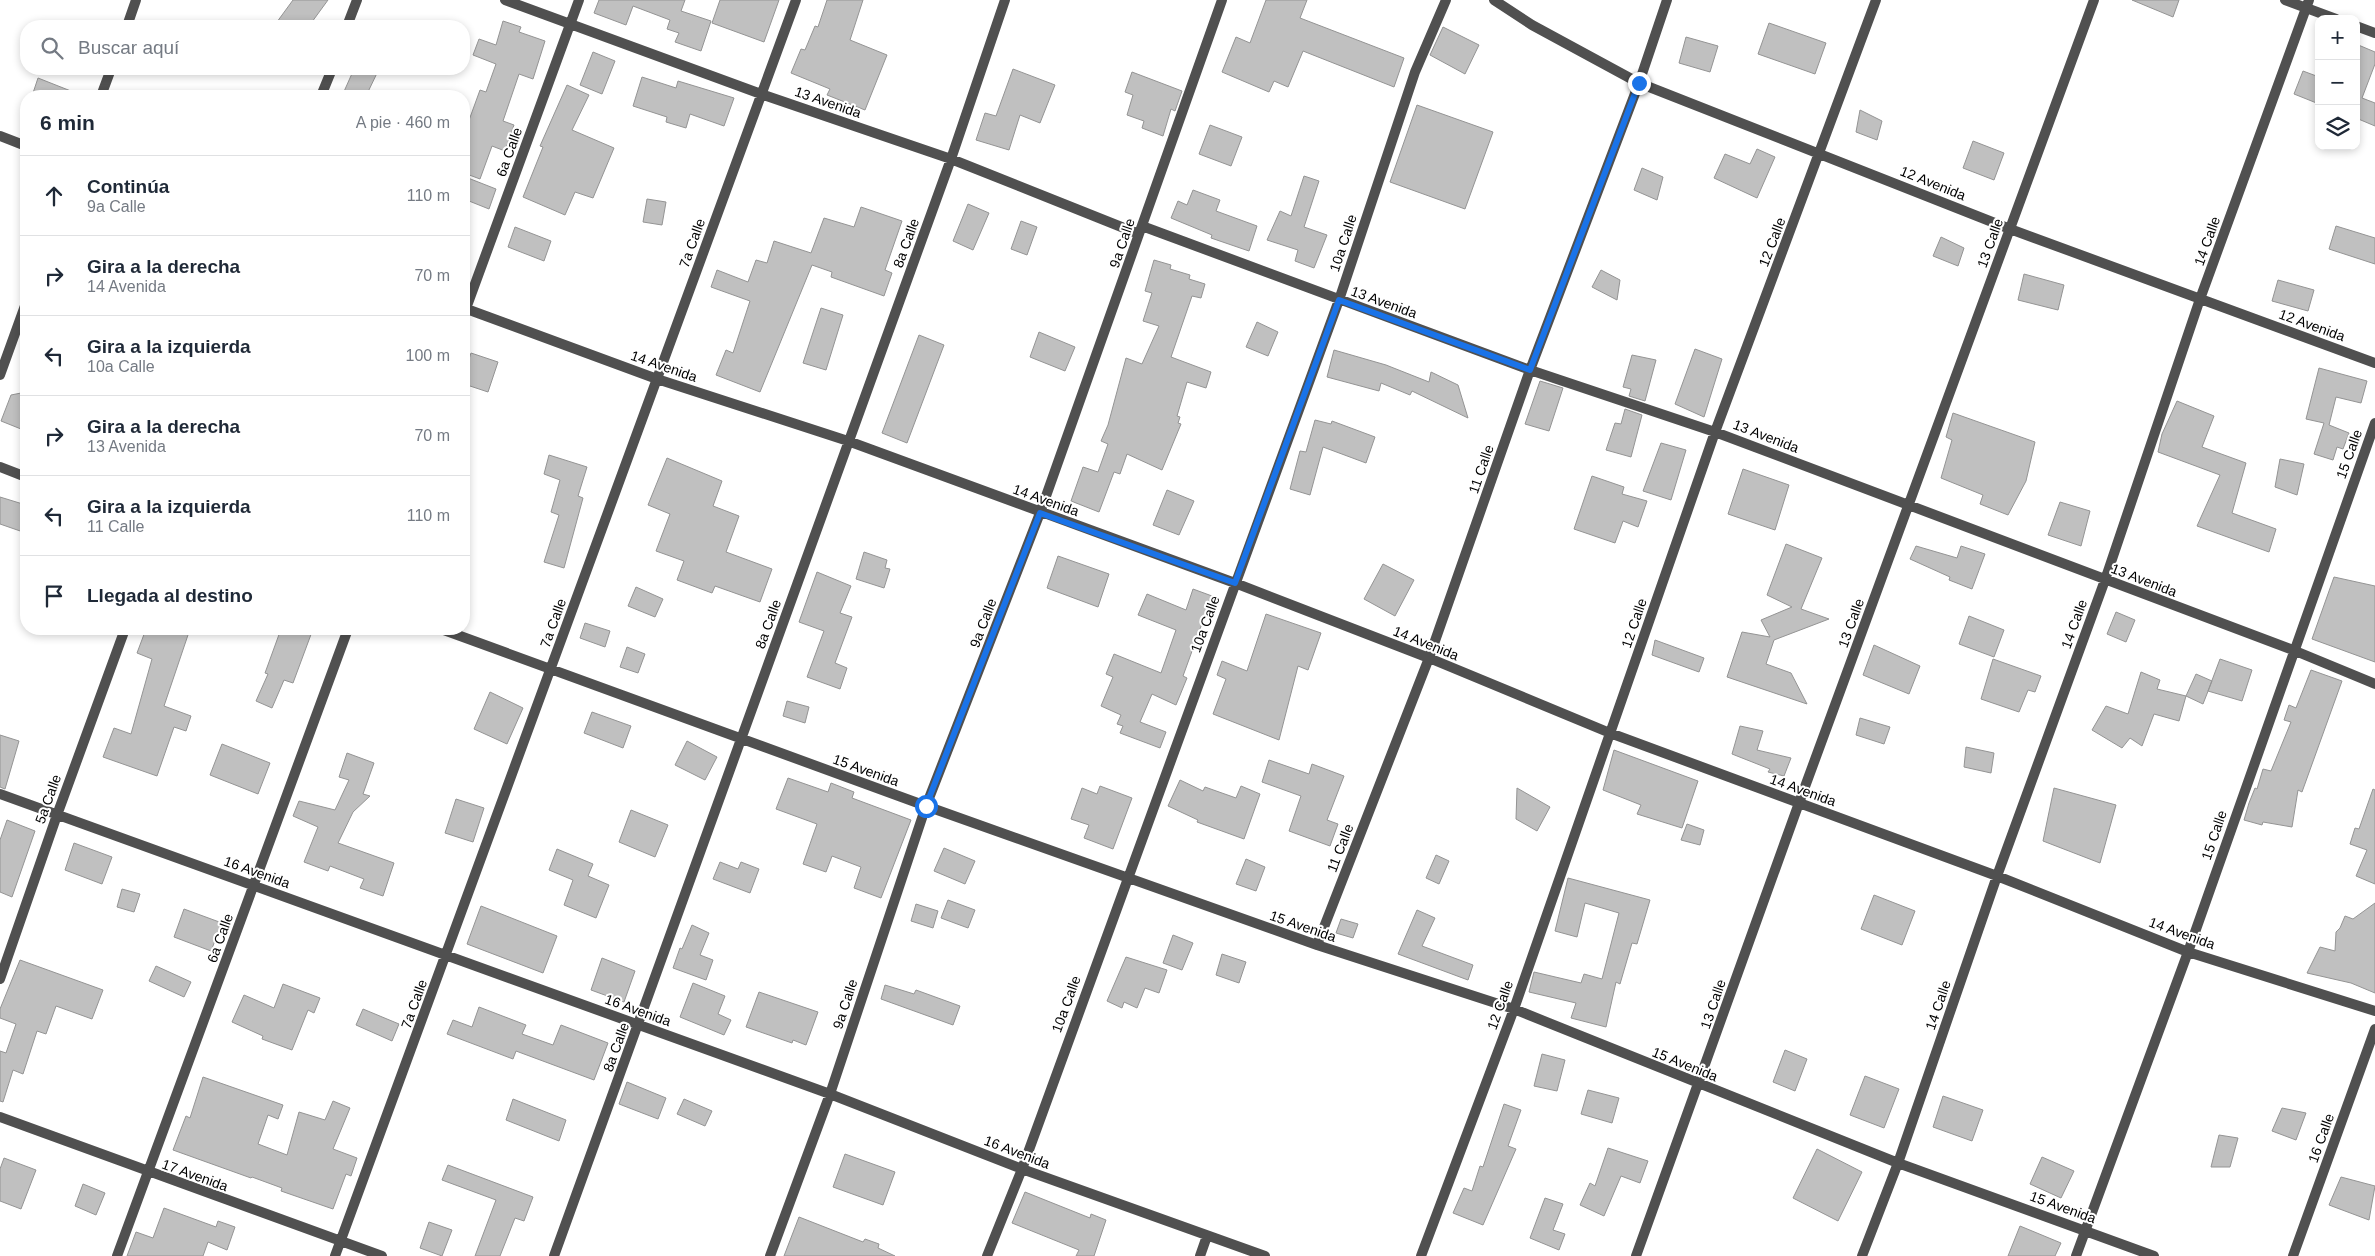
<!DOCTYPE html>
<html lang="es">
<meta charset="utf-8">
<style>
body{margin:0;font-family:Helvetica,sans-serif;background:#f6f6f7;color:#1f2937}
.controls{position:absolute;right:15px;top:15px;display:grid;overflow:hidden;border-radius:10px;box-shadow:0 2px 8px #0003}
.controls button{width:45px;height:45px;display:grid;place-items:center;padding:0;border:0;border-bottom:1px solid #e0e1e3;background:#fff;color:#1f2937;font:25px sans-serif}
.stop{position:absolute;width:15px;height:15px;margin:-11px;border:4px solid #1a73e8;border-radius:50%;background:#fff}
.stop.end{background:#1a73e8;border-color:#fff;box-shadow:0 1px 5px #0008}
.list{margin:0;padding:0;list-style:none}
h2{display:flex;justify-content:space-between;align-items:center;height:65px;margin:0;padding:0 20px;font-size:21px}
h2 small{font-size:16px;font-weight:400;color:#747a83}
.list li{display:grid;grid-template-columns:32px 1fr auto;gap:15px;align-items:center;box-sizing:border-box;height:80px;padding:0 20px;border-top:1px solid #e0e1e3}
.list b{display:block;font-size:19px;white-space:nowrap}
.list p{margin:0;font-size:16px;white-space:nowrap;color:#747a83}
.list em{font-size:16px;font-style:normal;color:#747a83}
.icon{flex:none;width:28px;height:28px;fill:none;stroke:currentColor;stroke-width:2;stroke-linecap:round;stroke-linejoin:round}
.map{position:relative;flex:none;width:2375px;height:1256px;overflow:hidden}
.search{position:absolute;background:#fff;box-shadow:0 2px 8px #0003;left:20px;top:20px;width:450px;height:55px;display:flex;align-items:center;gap:12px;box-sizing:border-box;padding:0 18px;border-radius:20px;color:#747a83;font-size:19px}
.panel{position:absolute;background:#fff;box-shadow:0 2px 8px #0003;left:20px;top:90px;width:450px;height:545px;border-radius:20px}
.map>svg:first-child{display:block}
.building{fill:#c0c0c0;stroke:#949494}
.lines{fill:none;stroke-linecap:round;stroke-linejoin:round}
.minor{stroke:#505050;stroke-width:10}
.route{stroke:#1a73e8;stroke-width:6}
.labels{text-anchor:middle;stroke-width:4;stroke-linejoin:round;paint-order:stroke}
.street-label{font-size:14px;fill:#000;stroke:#fff}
</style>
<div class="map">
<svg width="2375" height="1256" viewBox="0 0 2375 1256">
<rect width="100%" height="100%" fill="#fff"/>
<path class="building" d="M293,0H328L309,26H274Z
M599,0H685L681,11L711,21L701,51L675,42L679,33L667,29L670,20L633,6L626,25L594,13Z
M720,0H779L764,42L712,23Z
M827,0H863L850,40L887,55L865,110L827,95L830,89L791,73L801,49L805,50L815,26L818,27Z
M1266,0H1307L1300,18L1404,58L1394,87L1303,51L1288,87L1274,81L1269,92L1222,72L1236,37L1250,43Z
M2132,0H2179L2173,17Z
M503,21L521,27L519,32L545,41L533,79L519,74L503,121L514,125L505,151L492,146L480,179L464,173V134L480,90L486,92L496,64L473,55L479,39L496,45Z
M1769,23L1826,43L1815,74L1758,54Z
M1443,27L1479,45L1465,74L1430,55Z
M1686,37L1718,46L1710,72L1679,63Z
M2356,44L2375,52V64L2362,98L2375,103V126L2356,118Z
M593,52L615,61L602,94L580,85Z
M354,69H379L366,96H342Z
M1013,69L1055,85L1040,123L1020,115L1009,150L976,140L985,113L996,116Z
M2303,71L2319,77V104L2294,94Z
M1132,72L1182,91L1175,111L1171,109L1163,136L1142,128L1144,121L1127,115L1133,95L1125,92Z
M642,77L676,88L678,81L734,98L724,126L690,114L686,128L666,122L667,117L633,106Z
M38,78L81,95V96H32Z
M567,85L589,95L572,130L614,148L593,198L575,192L565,215L523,197L543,147L540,146Z
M1417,105L1493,132L1465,209L1390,182Z
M1860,110L1882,121L1877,140L1856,132Z
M1210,125L1242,137L1231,166L1199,154Z
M1973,141L2004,153L1994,180L1963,168Z
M1757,149L1775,157L1757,198L1714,178L1725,154L1750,164Z
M1642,168L1663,177L1657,200L1634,190Z
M1304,176L1319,181L1304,227L1327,235L1314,268L1295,261L1298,250L1267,240L1280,211L1291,216Z
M468,178L496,189L489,209L464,199V190Z
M1193,190L1220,200L1216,211L1257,226L1249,251L1211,238L1212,235L1171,218L1178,201L1187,205Z
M647,199L666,202L662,225L643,222Z
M968,204L989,213L973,250L953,241Z
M861,207L902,221L885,270L892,273L884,296L831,277L832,272L812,265L760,392L716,375L726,350L733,353L750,301L711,287L717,270L748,282L756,260L767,263L774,241L811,253L824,218L854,227Z
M1021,221L1037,227L1027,255L1011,249Z
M2336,226L2375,238V264L2329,249Z
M515,227L551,241L544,261L508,247Z
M1941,237L1964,248L1958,266L1933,256Z
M1154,260L1171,265L1170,269L1190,275L1189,279L1205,284L1201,298L1192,296L1171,357L1211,372L1206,388L1187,382L1177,416L1180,417L1178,423L1181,424L1162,470L1127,454L1120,474L1114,472L1099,512L1071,501L1083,467L1098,472L1108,444L1101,441L1108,425L1126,358L1142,364L1159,326L1143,321L1152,293L1145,291Z
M1601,270L1620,280L1617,300L1592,287Z
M2024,274L2064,285L2058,310L2018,300Z
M2278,280L2314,290L2308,311L2272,301Z
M821,308L843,315L826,370L803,363Z
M1257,322L1278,332L1268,356L1246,347Z
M1039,332L1075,347L1065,371L1030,357Z
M919,335L944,345L907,443L882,433Z
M1695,349L1722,359L1704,417L1675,404Z
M1334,350L1386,365L1429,382L1431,372L1458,385L1468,418L1412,391L1410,395L1381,383L1379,391L1327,377Z
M471,353L498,362L488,392L464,384V375Z
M1632,355L1656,360L1645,401L1629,396L1631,389L1623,387Z
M2319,368L2367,381L2361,403L2336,397L2329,425L2349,433L2343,449L2337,447L2333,460L2314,454L2324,423L2306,419Z
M1540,381L1563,388L1549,431L1525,424Z
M26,392V431L1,421L11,395Z
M2177,401L2214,416L2202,447L2246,463L2232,513L2276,529L2269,552L2197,526L2220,475L2158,452L2162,434Z
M1625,409L1642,415L1631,457L1606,450L1615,423L1621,424Z
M1953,413L2035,442L2026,481L2008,515L1980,504L1983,495L1941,478L1952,440L1946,437Z
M1315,420L1331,424L1332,421L1375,437L1366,463L1323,447L1310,495L1290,489L1300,451L1306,452Z
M1661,443L1686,450L1671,500L1643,491Z
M549,455L587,467L578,496L583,498L564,568L544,562L559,515L551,512L560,480L544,474Z
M667,458L722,481L713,506L739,516L726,552L772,569L760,602L715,586L712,593L677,580L684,561L656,551L670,514L648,505Z
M2280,459L2304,464L2297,495L2275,487Z
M1743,469L1789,485L1775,530L1728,514Z
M1592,476L1624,487L1622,494L1647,501L1638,527L1623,521L1615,543L1574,529Z
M1167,490L1194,501L1179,535L1153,525Z
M0,497L26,505V533L0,524Z
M2060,502L2090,511L2081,546L2048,535Z
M1786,544L1822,558L1801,609L1829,619L1774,640L1766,664L1791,673L1807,704L1727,677L1742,632L1770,637L1761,620L1792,607L1767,595Z
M1916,546L1957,558L1961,546L1985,554L1972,589L1949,580L1950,577L1910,559Z
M864,552L887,560L885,568L890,569L884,588L856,579Z
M1058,556L1109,574L1098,607L1047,588Z
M1383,564L1414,580L1395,616L1364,599Z
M817,572L851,586L840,613L852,617L835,663L847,668L840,689L807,677L824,631L799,622Z
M2334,577L2375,586V662L2312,639Z
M636,587L663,599L655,617L628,606Z
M1193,589L1212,596L1183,676L1187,678L1176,705L1152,694L1140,722L1166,732L1160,748L1120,733L1123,726L1117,724L1121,715L1101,706L1113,677L1106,674L1114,654L1161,673L1176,630L1138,615L1147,594L1186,610Z
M2116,612L2135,620L2126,642L2107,634Z
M1266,614L1321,633L1308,670L1298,666L1279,740L1213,714L1226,679L1217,675L1222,661L1247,671Z
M1969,616L2004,630L1994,657L1959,644Z
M585,623L610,631L605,647L580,638Z
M146,629H190L164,706L191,716L186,731L174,727L157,776L103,757L114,728L131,734L152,659L137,653Z
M281,629H313L293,683L284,680L272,708L256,701L268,674L265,673Z
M1655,640L1704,658L1699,672L1652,655Z
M1874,645L1920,666L1909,694L1863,675Z
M627,647L645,654L638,673L620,667Z
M1993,659L2041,676L2035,692L2028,690L2019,712L1981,699Z
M2220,659L2252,670L2242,701L2208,691Z
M2311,670L2342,681L2302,792L2298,790L2292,827L2263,822L2262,825L2244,820L2249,803L2255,788L2257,789L2263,769L2271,771L2291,722L2284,720L2289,705L2296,708Z
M2141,672L2160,680L2157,689L2186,696L2179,721L2154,714L2142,746L2130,738L2122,748L2092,730L2106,706L2128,714Z
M2196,674L2212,681L2203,704L2186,696Z
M490,692L523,708L507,744L474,729Z
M787,701L809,707L805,723L783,716Z
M592,712L631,726L623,748L584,733Z
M1860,718L1890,727L1884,744L1856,735Z
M1740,726L1763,731L1757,750L1791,758L1784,776L1768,772L1770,769L1732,754Z
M0,735L19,741L5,789L0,787Z
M687,741L717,757L705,780L675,765Z
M222,744L270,763L258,794L210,775Z
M1966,747L1994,753L1991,773L1964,767Z
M1614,750L1698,781L1682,828L1637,814L1641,805L1603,790Z
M347,753L374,763L363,794L370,796L353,812L338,843L394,863L383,896L360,888L364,879L330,866L328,871L304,862L318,827L293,816L299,801L335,810L349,780L339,777Z
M1269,760L1309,774L1312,764L1344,776L1327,820L1338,824L1330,846L1289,831L1301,796L1262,782Z
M788,778L828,792L831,783L854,792L852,798L911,820L881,898L854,888L861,867L832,856L826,872L803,864L817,824L776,809Z
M1180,780L1203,791L1205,787L1236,798L1241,786L1260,794L1244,839L1197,822L1198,820L1168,806Z
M1100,786L1132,798L1113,849L1084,838L1089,825L1071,819L1082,788L1097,794Z
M1517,788L1550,807L1537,831L1516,819Z
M2054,788L2116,805L2100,863L2043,841Z
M2373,789L2375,790V884L2356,876L2367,850L2350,844L2355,828L2359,829Z
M456,799L484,808L473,842L445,833Z
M631,810L668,825L655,857L619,842Z
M7,820L35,831L12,897L0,892V840Z
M1687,824L1704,830L1700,845L1681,840Z
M74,843L112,857L102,884L65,870Z
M944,848L975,861L965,884L934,871Z
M557,849L593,864L588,876L609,885L596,918L564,905L573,880L549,870Z
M1436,855L1449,861L1439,884L1426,878Z
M1246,859L1265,867L1256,891L1236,884Z
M720,862L738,869L741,862L759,869L750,893L713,879Z
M1568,878L1650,900L1637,944L1632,943L1620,984L1616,982L1606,1027L1571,1018L1576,1003L1529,992L1534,972L1581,983L1584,974L1602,979L1619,913L1585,903L1577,937L1555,931Z
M122,889L140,894L134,912L117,907Z
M1874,895L1915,911L1902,945L1861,929Z
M948,900L975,910L968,928L941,918Z
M2375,903V993L2351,983L2307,973L2320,947L2335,951L2336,932L2340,928L2345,916L2353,919Z
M916,904L938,911L933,928L911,921Z
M481,906L557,936L543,973L467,944Z
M184,909L222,923L211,951L174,937Z
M1417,910L1435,918L1422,946L1473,965L1468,980L1398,954Z
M1341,919L1358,924L1353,938L1336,933Z
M692,925L709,933L700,955L713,960L706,980L673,968L680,948L682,949Z
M1173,935L1193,943L1182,970L1163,963Z
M1222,954L1246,962L1239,983L1216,975Z
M1126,957L1167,970L1159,993L1145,988L1137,1008L1124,1002L1122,1008L1107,1001Z
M602,958L635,971L624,1002L591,990Z
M20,960L103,990L92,1019L56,1006L46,1034L37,1031L23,1074L13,1070L3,1102L0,1101V1051L6,1053L16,1024L0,1018V1009Z
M156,966L191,982L184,997L149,981Z
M693,983L725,996L718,1014L731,1020L724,1035L680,1017Z
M283,984L320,998L314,1013L308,1010L292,1050L262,1039L263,1036L232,1022L244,995L274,1008Z
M885,985L914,994L916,990L960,1006L953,1025L881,999Z
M759,992L818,1012L806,1045L793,1040L792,1043L746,1027Z
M479,1007L526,1025L522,1034L553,1045L561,1025L608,1043L594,1080L516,1051L513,1059L447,1034L453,1020L472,1027Z
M363,1009L399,1024L392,1041L356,1025Z
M1785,1050L1807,1059L1795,1091L1773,1082Z
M1542,1054L1565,1060L1557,1091L1534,1086Z
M1865,1076L1899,1089L1884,1128L1850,1115Z
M203,1077L283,1105L278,1119L268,1115L258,1144L287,1155L299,1112L325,1120L333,1101L350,1108L333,1149L357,1158L351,1176L346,1174L333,1209L281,1191L282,1188L252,1177L251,1178L173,1150L186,1116L190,1118Z
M627,1082L666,1098L658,1119L619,1104Z
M1588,1090L1619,1098L1612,1123L1581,1114Z
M1943,1096L1983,1110L1972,1141L1933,1127Z
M513,1099L566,1120L559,1141L506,1120Z
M684,1099L712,1111L705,1126L677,1114Z
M1504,1104L1521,1110L1508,1146L1516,1149L1483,1225L1453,1213L1464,1188L1472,1191L1480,1166L1483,1167Z
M2282,1108L2306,1113L2296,1140L2272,1131Z
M2219,1135L2238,1138L2230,1167H2211Z
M1608,1148L1648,1161L1640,1183L1621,1176L1604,1216L1580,1205L1590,1183L1595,1186Z
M1817,1149L1862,1172L1838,1221L1793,1198Z
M845,1154L895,1172L883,1205L833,1187Z
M2042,1157L2074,1171L2061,1198L2030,1184Z
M4,1158L36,1170L21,1209L0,1201V1169Z
M448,1165L533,1197L524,1221L515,1218L500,1256H475L496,1200L442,1180Z
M2341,1177L2375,1186L2369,1220L2329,1205Z
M83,1184L105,1193L96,1215L75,1206Z
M1025,1192L1090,1218L1091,1214L1106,1220L1094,1256H1076L1079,1250L1012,1223Z
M1545,1198L1563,1204L1553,1230L1565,1234L1559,1250L1530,1238Z
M164,1208L216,1227L218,1221L235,1227L227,1250L208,1242L203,1256H127L136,1232L153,1238Z
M799,1217L863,1242L865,1239L879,1244L878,1248L895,1256H784Z
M429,1222L452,1230L442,1256L420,1248Z
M2020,1226L2061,1243L2055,1256H2008Z"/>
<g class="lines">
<path class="minor" d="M505,0L761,94L951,159L1139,234
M1494,0L1532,25L1639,83L2010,229L2375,363
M2285,0L2336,19
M127,26L136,0
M347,26L357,0
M2356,26L2375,33
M101,96L111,69
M321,96L332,69
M0,136L26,146
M1142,226L1530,370L1715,432L2293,650L2375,684
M464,308L657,379L848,441L1235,583L1429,658L1610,733L1997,876L2188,952L2375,1011
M464,314L579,0
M0,375L26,303
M0,467L26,477
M441,629L926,806L1317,945L1514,1009L1898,1163L2154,1256
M0,794L830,1094L1022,1169L1265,1256
M1317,945L1429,658L1530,370L1639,83L1667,0
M0,979L57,815L125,629
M0,1117L382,1256
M117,1256L348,629
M335,1256L796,0
M554,1256L951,159L1005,0
M770,1256L830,1094L926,806L1040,513L1222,0
M987,1256L1022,1169L1339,300L1415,72L1446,0
M1200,1256L1207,1236
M1421,1256L1514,1009L1715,432L1876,0
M1636,1256L1799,803L2094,0
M1862,1256L1898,1163L1997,876L2105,580L2200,299L2309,0
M2076,1256L2188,952L2375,423
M2293,1256L2375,1029"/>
</g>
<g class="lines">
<path class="route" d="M926,806L1040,513L1235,583L1339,300L1530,370L1639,83"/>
</g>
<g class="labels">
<g class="street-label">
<text transform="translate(828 102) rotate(19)" y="5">13 Avenida</text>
<text transform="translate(509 152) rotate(-70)" y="5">6a Calle</text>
<text transform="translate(1933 183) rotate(22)" y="5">12 Avenida</text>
<text transform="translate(2207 241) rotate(-70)" y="5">14 Calle</text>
<text transform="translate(1772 242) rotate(-69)" y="5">12 Calle</text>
<text transform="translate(692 243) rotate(-70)" y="5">7a Calle</text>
<text transform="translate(906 243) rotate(-70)" y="5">8a Calle</text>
<text transform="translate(1122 243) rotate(-71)" y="5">9a Calle</text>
<text transform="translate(1343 243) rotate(-72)" y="5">10a Calle</text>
<text transform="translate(1990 243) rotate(-70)" y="5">13 Calle</text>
<text transform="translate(1384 302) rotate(20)" y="5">13 Avenida</text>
<text transform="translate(2312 325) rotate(20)" y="5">12 Avenida</text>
<text transform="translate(664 366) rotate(19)" y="5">14 Avenida</text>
<text transform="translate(1766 436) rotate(21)" y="5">13 Avenida</text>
<text transform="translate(2349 454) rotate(-70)" y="5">15 Calle</text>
<text transform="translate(1481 469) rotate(-71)" y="5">11 Calle</text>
<text transform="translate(1046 500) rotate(20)" y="5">14 Avenida</text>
<text transform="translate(2144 580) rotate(21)" y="5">13 Avenida</text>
<text transform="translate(553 623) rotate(-70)" y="5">7a Calle</text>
<text transform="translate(983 623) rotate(-69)" y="5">9a Calle</text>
<text transform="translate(1634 623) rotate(-71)" y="5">12 Calle</text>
<text transform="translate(1851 623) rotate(-70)" y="5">13 Calle</text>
<text transform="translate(768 624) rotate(-70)" y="5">8a Calle</text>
<text transform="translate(1205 624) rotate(-70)" y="5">10a Calle</text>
<text transform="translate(2074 624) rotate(-70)" y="5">14 Calle</text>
<text transform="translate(1426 643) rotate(22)" y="5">14 Avenida</text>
<text transform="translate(866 770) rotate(20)" y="5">15 Avenida</text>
<text transform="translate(1803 790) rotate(20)" y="5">14 Avenida</text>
<text transform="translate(48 799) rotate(-70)" y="5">5a Calle</text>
<text transform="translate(2214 835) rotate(-71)" y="5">15 Calle</text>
<text transform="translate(1340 848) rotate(-69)" y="5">11 Calle</text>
<text transform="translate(257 872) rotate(20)" y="5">16 Avenida</text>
<text transform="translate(1303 926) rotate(19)" y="5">15 Avenida</text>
<text transform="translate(2182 933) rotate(20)" y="5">14 Avenida</text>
<text transform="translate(220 938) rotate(-70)" y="5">6a Calle</text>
<text transform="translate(414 1004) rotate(-70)" y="5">7a Calle</text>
<text transform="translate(845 1004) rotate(-72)" y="5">9a Calle</text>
<text transform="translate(1066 1004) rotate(-70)" y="5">10a Calle</text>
<text transform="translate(1713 1004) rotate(-71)" y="5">13 Calle</text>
<text transform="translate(1500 1005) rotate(-70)" y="5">12 Calle</text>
<text transform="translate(1938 1005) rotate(-71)" y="5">14 Calle</text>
<text transform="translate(638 1010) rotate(20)" y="5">16 Avenida</text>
<text transform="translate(616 1047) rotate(-70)" y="5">8a Calle</text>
<text transform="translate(1685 1064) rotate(22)" y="5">15 Avenida</text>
<text transform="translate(2321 1138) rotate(-70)" y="5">16 Calle</text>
<text transform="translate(1017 1152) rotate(21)" y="5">16 Avenida</text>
<text transform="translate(195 1175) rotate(20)" y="5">17 Avenida</text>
<text transform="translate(2063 1207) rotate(20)" y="5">15 Avenida</text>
</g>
</g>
</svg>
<div class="controls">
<button>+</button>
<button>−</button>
<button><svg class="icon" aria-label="layers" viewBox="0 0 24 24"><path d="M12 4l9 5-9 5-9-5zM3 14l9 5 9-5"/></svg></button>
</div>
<div class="stop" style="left:926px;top:806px"></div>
<div class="stop end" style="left:1639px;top:83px"></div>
<div class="search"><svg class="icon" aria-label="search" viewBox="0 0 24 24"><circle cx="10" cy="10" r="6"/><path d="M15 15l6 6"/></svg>Buscar aquí</div>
<section class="panel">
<h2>6 min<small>A pie · 460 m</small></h2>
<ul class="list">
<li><svg class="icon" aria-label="ahead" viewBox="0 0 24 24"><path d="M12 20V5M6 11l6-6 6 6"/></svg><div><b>Continúa</b><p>9a Calle</p></div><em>110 m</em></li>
<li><svg class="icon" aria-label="right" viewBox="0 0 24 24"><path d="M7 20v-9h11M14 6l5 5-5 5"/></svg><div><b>Gira a la derecha</b><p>14 Avenida</p></div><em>70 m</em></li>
<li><svg class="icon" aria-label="left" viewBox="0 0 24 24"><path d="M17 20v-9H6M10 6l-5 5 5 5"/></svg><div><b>Gira a la izquierda</b><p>10a Calle</p></div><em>100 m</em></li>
<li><svg class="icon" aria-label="right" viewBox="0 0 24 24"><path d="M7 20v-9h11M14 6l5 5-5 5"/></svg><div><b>Gira a la derecha</b><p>13 Avenida</p></div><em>70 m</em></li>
<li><svg class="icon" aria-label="left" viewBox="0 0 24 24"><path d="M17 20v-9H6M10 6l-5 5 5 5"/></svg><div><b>Gira a la izquierda</b><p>11 Calle</p></div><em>110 m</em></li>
<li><svg class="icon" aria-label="arrive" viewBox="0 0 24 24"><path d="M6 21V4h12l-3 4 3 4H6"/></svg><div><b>Llegada al destino</b></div></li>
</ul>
</section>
</div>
